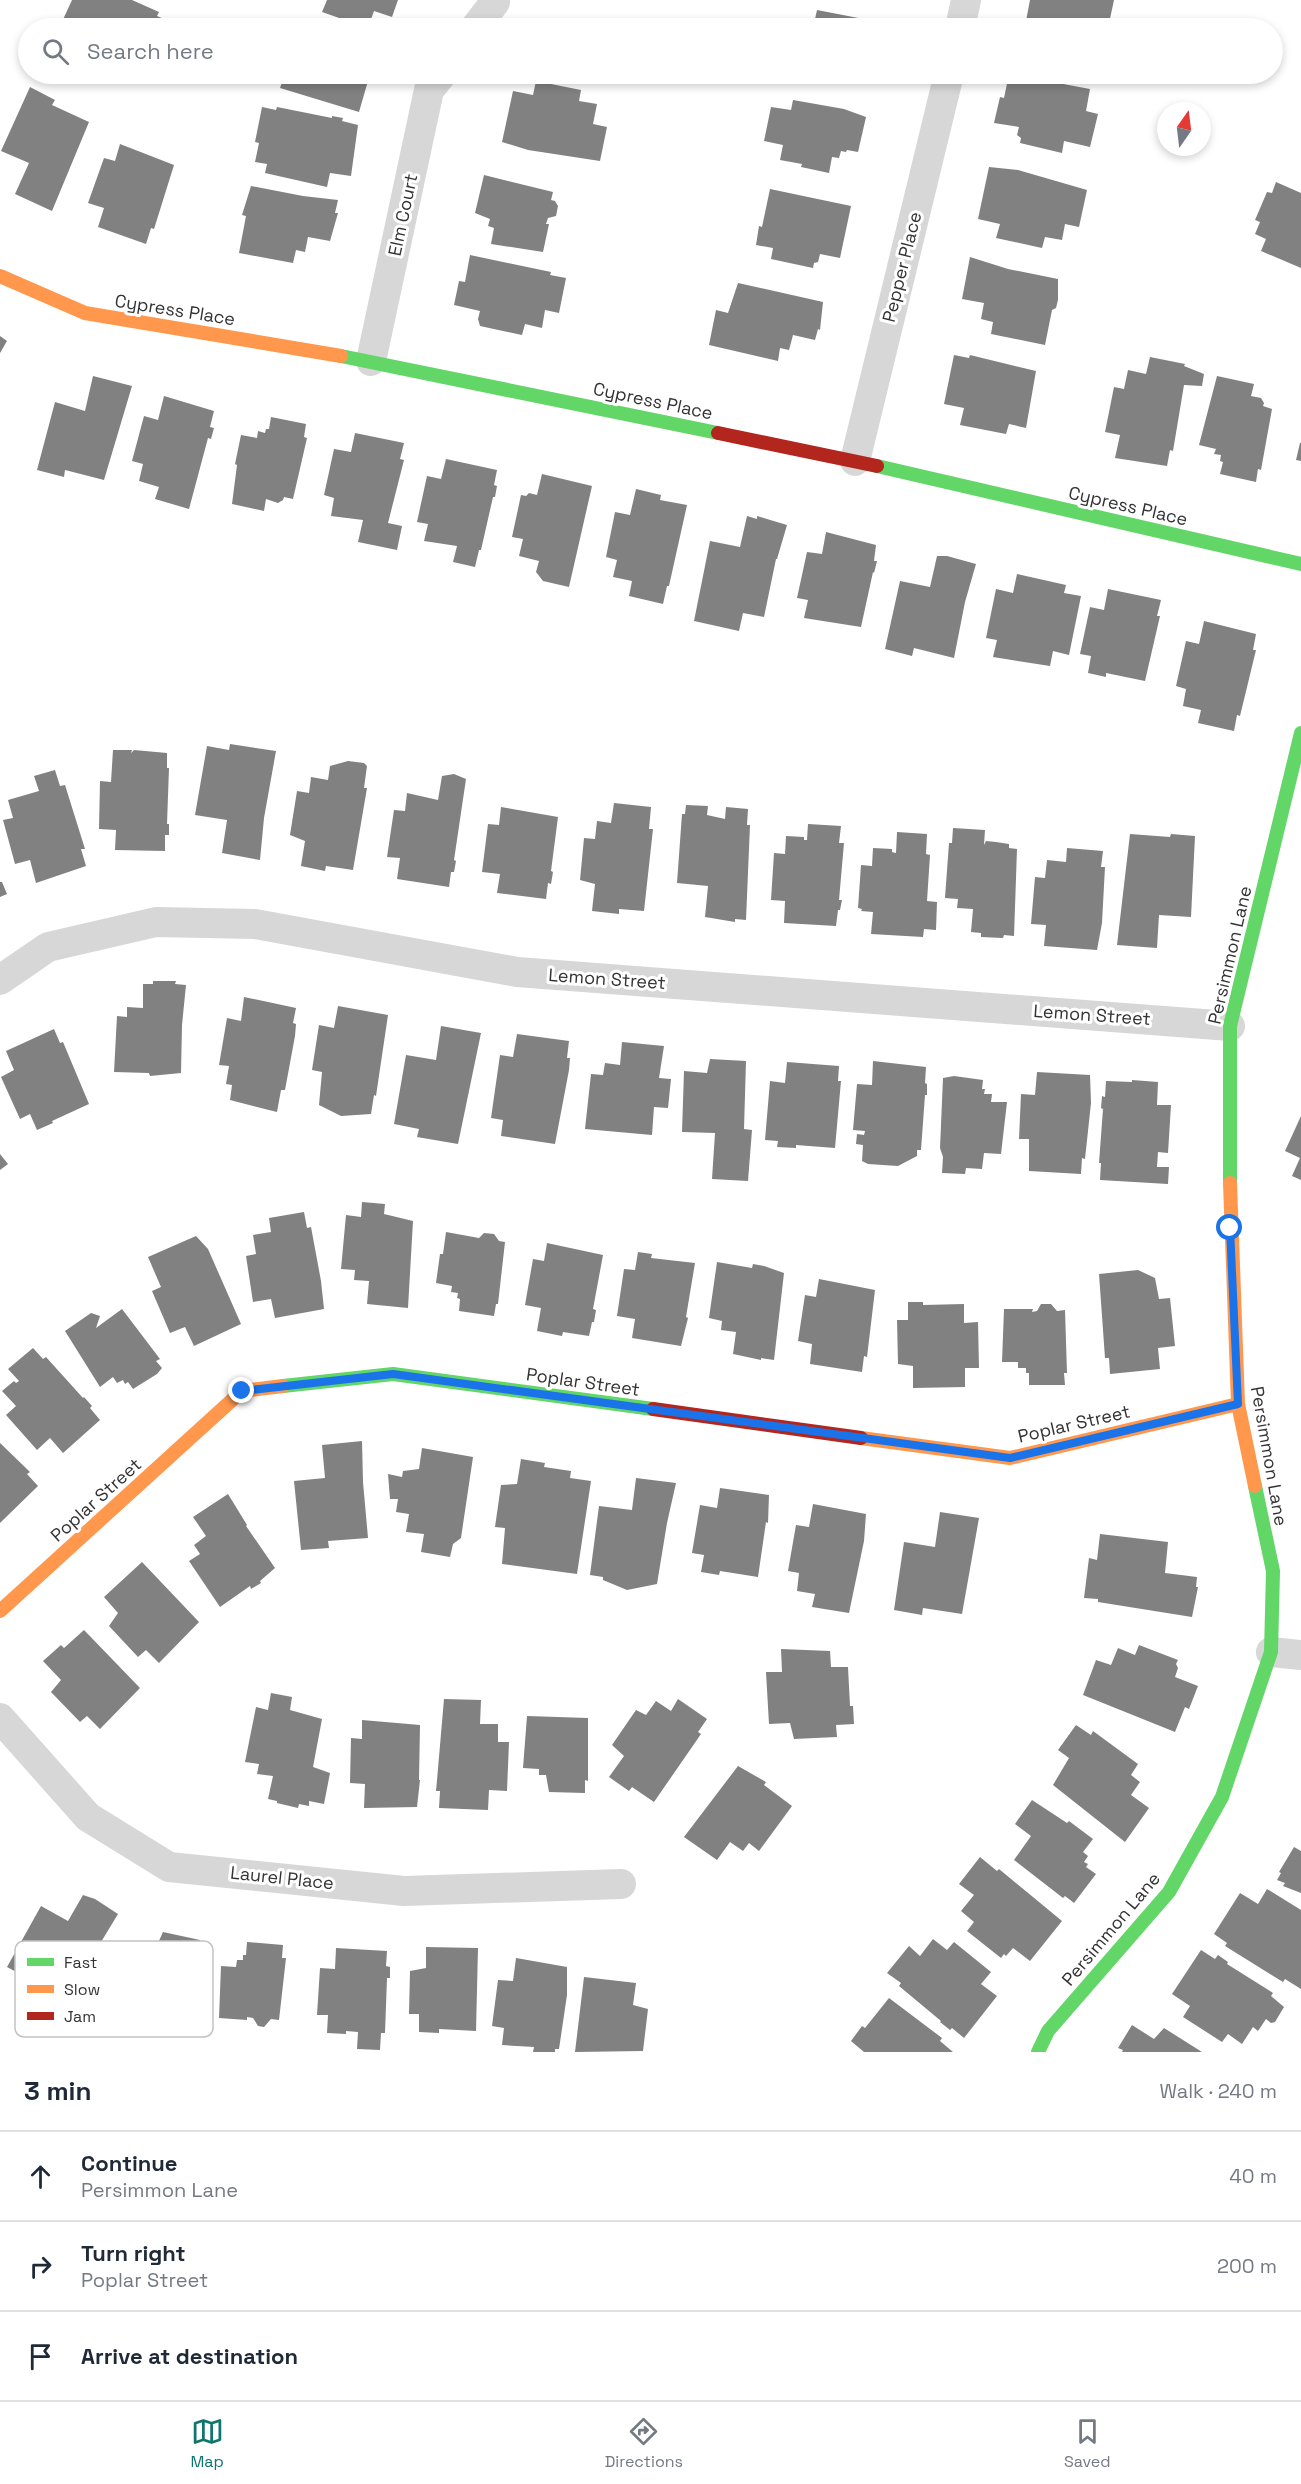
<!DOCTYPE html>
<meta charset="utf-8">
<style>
body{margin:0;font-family:"Space Grotesk",sans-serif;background:#f2f2f3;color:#1f2937}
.compass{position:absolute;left:1157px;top:102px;width:54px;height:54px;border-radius:50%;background:#fff;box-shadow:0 3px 9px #0003;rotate:14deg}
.stop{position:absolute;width:18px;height:18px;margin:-14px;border:4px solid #1a73e8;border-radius:50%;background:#fff}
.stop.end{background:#1a73e8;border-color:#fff;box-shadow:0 2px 6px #0008}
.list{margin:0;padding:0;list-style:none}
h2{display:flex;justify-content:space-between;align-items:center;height:78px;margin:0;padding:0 24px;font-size:26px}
h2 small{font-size:20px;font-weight:400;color:#747a83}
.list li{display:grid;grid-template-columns:39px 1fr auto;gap:18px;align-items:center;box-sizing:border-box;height:90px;padding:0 24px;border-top:2px solid #e0e1e3}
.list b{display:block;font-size:22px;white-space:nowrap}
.list p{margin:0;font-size:20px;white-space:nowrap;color:#747a83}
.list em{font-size:20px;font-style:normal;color:#747a83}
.icon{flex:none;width:33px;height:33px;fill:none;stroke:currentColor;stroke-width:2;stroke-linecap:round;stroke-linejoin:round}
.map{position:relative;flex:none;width:1301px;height:2052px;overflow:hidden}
.search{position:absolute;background:#fff;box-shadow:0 3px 9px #0003;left:18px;right:18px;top:18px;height:66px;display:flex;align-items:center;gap:15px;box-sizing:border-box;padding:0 21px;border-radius:33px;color:#747a83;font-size:22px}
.sheet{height:348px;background:#fff}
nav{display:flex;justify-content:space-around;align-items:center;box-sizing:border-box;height:84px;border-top:2px solid #e0e1e3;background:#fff;font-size:16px;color:#747a83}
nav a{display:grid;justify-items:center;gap:3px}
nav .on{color:#0f766e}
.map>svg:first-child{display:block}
.building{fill:#818181}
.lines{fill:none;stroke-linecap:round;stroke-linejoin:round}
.street{stroke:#d7d7d7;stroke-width:30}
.fast{stroke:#63d668;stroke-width:14}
.slow{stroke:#ff974d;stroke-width:14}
.jam{stroke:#b3261e;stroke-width:14}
.route{stroke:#1a73e8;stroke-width:8}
.labels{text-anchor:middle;stroke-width:6;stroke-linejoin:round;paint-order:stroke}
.street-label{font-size:18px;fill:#333;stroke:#fff}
.key{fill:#fff;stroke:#c2c2c2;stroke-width:1.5}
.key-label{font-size:16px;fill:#333}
</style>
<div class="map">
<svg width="1301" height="2052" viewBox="0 0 1301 2052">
<rect width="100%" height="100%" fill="#fff"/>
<path class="building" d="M72,0H132L159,12L157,16L164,19L159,28H65L60,26Z
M327,0H398L392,17L374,11L368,28L322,12Z
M1030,0H1114L1108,28H1037L1025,26Z
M817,10L879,22L878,24L893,28H813Z
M285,74H370L359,112L280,88Z
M825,74H856L854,84L825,77Z
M1009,74L1090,89L1086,111L1098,114L1090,147L1064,141L1062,153L1020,143L1021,138L1017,135L1019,127L994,123L1000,97L1004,98Z
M536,81L581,90L579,101L597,104L593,124L607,127L600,161L528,150L502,142L513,91L533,95Z
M30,87L55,100L52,105L89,122L52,211L15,194L29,163L1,151Z
M793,100L844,109L866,117L858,152L847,150L846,152L841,151L839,158L832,157L829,173L801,167L802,164L780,160L783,145L764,141L771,107L791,110Z
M262,107L276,110L277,107L332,118V116L343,118L342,121L358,125L351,176L330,173L327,187L265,173L267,164L255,162L259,143L255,142Z
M120,144L174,165L154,229L151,228L146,244L98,227L104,208L88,203L104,158L115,161Z
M989,167L1018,170L1087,190L1079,227L1065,224L1062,240L1045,237L1042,248L996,238L1000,224L978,219Z
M484,175L553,192L551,200L555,201L558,206L556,216L548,218L546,224H549L543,252L491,244L494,228L488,226L490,219L475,213Z
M1276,182L1301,193V268L1261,251L1266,239L1255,234L1260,222L1255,220L1267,192L1272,193Z
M251,186L303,196L338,200L335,213H338L330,241L308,237L305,252L296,250L293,263L239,253L246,216L242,215Z
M770,189L851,206L840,258L820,254L818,262L814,263L813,268L771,259L773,248L756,245L759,226L762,227Z
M470,255L551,272L550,275L566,278L559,313L545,310L542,328L525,324L522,335L480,326L478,319L480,311L454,305L459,281L465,282Z
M970,257L1008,269L1058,279V300L1056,308L1052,310L1045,345L991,334L993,322L981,319L984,303L962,299Z
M738,283L823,302L820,330L818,329L815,340L793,335L789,350L780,348L778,361L709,345L716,310L728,313Z
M0,336L7,341L0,353Z
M954,355L969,358L970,355L1036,371L1026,428L1009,424L1006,434L960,425L964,408L944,404Z
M1150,357L1185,364L1184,366L1204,374L1202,386L1184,385L1173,451L1170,450L1167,466L1115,458L1120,435L1105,432L1114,387L1124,389L1128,370L1146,374Z
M93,376L132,386L104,480L65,470L64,477L37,470L55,402L85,411Z
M1217,376L1254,384L1251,396L1261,398L1264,403L1263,406L1272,409L1261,470L1258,469L1256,482L1220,474L1223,462L1220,461L1221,455L1214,454L1216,449L1199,445Z
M164,396L214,411L210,427L214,428L211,439L208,438L189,509L155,499L159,487L139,481L143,464L132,461L144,416L158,420Z
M271,417L306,424L304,437L307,438L293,499L284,497L283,500L278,503L266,499L264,511L232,504L237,465L235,464L241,435L257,438L258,431L265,433L266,429H269Z
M355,433L404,443L400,459L404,460L388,523L402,526L397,550L358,542L363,520L331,516L334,498L324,495L334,449L351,452Z
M1300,443H1301V461L1296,460Z
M446,459L497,470L494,485L497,486L495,497H493L481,550H479L475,567L453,562L457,546L424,541L428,524L417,522L427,476L441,479Z
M542,474L592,486L569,587L543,581L536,572L539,561L519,556L523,539L512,537L521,495L526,496L529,493L537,495Z
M636,489L661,495L660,500L687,505L669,586H667L663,604L629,596L632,581L613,577L617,560L606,557L615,512L630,515Z
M747,516L757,519V516L787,525L777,559H776L764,617L743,613L739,631L694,621L710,541L740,547Z
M826,532L876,545L874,561H877L874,573L873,572L861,627L804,618L808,600L797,598L807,552L822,554Z
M937,556H947L976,564L965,602L954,658L914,648L912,656L885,649L900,581L930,587Z
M1017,574L1066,585L1064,593L1081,596L1069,655L1053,651L1050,666L993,657L997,640L986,638L996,589L1013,593Z
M1108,589L1161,600L1157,616H1160L1145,681L1106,673V677L1088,673L1091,656L1080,654L1090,607L1104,610Z
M1204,621L1256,634L1253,650H1256L1240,716L1237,715L1234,731L1198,723L1201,710L1183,706L1186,689L1176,686L1186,641L1199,644Z
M230,744L276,751L264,818L260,860L222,853L227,820L195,815L207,746L229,750Z
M113,750H132L131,753L134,750L167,753V768H169L167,824H169V835H165V851L115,850L116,830L99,829L100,781L111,782Z
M348,761L364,763L367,766L364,788H367L353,870L326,866L325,871L301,866L305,841L290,835L297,791L309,793L311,777L328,780L330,766Z
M55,770L60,786L65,785L85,849H81L86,866L36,883L30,860L15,864L3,820L13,818L8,800L39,791L34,776Z
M454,774L466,779L454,860L456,861L454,872H451L449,887L397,879L400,858L387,857L394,810L405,811L407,793L438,800L442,776Z
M614,803L651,807L649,829H653L644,911L619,909V914L592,911L595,884L580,880L584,838L595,839L597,821L611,823Z
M686,805L708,806L707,815L725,819L726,807L748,809L747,825H750L746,920L735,919V922L705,917L708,886L677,883L682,814H685Z
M501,807L558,817L551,871L553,872L551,884L548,883L546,899L497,893L500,874L482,872L488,824L499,825Z
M808,824L841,826L839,843H844L839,900H842L840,910H838L836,926L784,923L785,901L771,900L774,853L785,854L786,836L804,837V840H807Z
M953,828L985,830L984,845L986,841L996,842L1009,844V848L1017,849L1014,936L1004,935L1003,938L981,937V933L971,932L973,909L957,908L958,899L945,898L949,843H952Z
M897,832L927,834L926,854L930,855L927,901L937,902L936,930L924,929L923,937L871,934L873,912L861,911L862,909L858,908L861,865L872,866L873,848L892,849V852L896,853Z
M1130,834L1170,837L1171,834L1195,836L1191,917L1159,915L1157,948L1117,945Z
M1067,848L1103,851L1101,867H1105L1102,923L1097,950L1044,946L1046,925L1031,924L1035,877L1045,878L1047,860L1066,862Z
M0,882H2L7,894L0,897Z
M153,981H176L175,984L186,985L182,1025L181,1073L150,1076L149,1073L114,1072L117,1016L127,1017V1007L143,1008V984H153Z
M244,997L296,1008L293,1023L296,1024L295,1036L285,1090H281L277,1112L230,1100L232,1085L226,1084L229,1066L219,1065L227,1018L241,1021Z
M338,1006L388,1015L376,1096L374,1095L371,1114L341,1116L319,1105L322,1072L312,1070L319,1025L334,1028Z
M441,1026L481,1033L458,1144L417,1137L419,1129L394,1124L406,1055L436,1060Z
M54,1029L60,1043L63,1042L89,1104L52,1121L53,1123L37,1130L30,1114L20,1119L1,1077L14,1070L6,1051Z
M517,1034L569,1041L567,1058H570L569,1070L555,1144L501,1136L503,1120L491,1118L500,1055L513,1057Z
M622,1042L664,1046L659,1078L671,1079L668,1108L654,1107L652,1135L585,1129L591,1074L603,1075L605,1063L620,1065Z
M710,1059L746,1061L744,1129L752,1130L748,1181L712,1179L715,1133L682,1132L684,1071L707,1073Z
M873,1061L926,1067L925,1083L927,1084V1095H925L921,1150H917V1156L898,1166L868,1164L862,1161L863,1145L856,1144L857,1134L864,1135L865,1131L853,1130L857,1084L872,1085Z
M787,1062L839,1066L838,1081H841L835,1148L796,1145V1148L777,1147L778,1141L765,1140L770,1081L785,1083Z
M1037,1072L1090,1075L1091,1103L1085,1159L1082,1158L1081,1174L1029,1171V1139H1019L1021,1094L1035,1095Z
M954,1076L983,1080L982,1089H985L984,1094H992L991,1102H1007L1001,1154L984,1153L982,1169L966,1168L965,1174L942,1173L943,1157L940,1148L943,1078Z
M1132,1080L1158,1082L1157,1105H1171L1168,1153L1158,1152L1157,1167H1169L1168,1184L1100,1180L1101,1163H1099L1103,1109L1101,1108L1102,1096L1105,1097L1106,1081L1132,1082Z
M1301,1116V1180L1292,1176L1300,1158L1285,1151Z
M0,1154L8,1164L0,1170Z
M362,1202L385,1204L384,1214L413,1221L408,1308L367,1304L369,1281L354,1280L355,1270L341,1269L346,1215L361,1217Z
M304,1212L307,1228L311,1227L321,1281L324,1309L275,1318L271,1299L253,1302L246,1256L256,1254L253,1235L271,1232L269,1218Z
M446,1232L479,1238L484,1233L494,1234L499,1241L505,1242L498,1304H496L494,1316L459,1311L460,1299L457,1298L458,1293L451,1292L452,1286L436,1283L440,1254H443Z
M196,1236L208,1249L241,1324L194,1346L185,1327L170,1333L152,1291L161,1287L148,1257Z
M547,1243L603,1255L593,1309L596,1310L594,1322H592L589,1336L563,1332L562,1336L537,1331L541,1308L525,1305L533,1259L544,1261Z
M638,1252L652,1254L651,1258L695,1263L686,1317L688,1318L681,1346L632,1338L635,1319L617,1316L624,1269L635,1270Z
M717,1262L752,1268L753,1264L764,1266L784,1273L774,1360L761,1358V1360L733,1354L736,1332L721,1330L722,1321L709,1318Z
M1138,1270L1155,1278L1159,1299L1170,1298L1175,1346L1158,1348L1160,1369L1110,1374L1109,1358H1105L1099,1274Z
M819,1279L875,1290L867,1357L864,1356L862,1372L810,1364L812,1344L798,1341L805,1295L816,1297Z
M908,1302H923V1305L964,1304V1323L978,1322L979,1368H965V1387L913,1388V1366L898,1364L897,1320H908Z
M1041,1304H1051L1057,1311L1065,1310L1067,1373H1064L1065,1385H1029V1373H1026V1368H1018V1362H1002L1004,1309H1033L1032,1312L1037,1311Z
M122,1309L160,1359L156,1361L162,1368L157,1374L133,1389L128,1382L125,1384L123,1380L117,1383L113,1377L100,1387L65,1331L91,1313L100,1316L96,1328Z
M33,1348L43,1359L46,1357L83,1398L84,1397L92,1406L90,1408L100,1420L63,1453L50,1438L37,1450L6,1415L16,1406L2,1391L14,1381L16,1383L19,1381L8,1369Z
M362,1441L363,1482L368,1538L328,1541L329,1548L301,1550L294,1481L325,1478L322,1445Z
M0,1443L30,1472L27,1474L38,1486L0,1523Z
M422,1448L473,1457L461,1538L453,1544L450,1557L421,1552L424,1534L406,1532L409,1514L396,1512L398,1499H390L388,1474L402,1477L403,1471L419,1469Z
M521,1459L545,1463L544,1467L571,1471L570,1478L591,1481L577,1574L502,1564L505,1528L495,1527L501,1485L517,1484Z
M636,1478L676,1483L667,1523L657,1584L627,1590L603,1580V1577L590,1575L599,1506L632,1510Z
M720,1488L769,1495L768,1523L766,1522L758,1577L720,1571L719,1575L701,1572L704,1555L692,1553L700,1505L717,1508Z
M228,1494L247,1525L246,1526L275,1568L260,1581L261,1583L251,1589L250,1586L220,1607L189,1561L200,1554L194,1545L206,1536L193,1517Z
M813,1504L866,1514L864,1541L849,1613L812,1607L815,1594L797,1591L799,1573L788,1571L796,1525L809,1527Z
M940,1512L979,1518L962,1614L923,1608L922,1615L894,1610L904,1542L935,1547Z
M1100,1534L1168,1542L1165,1573L1197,1577L1196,1587H1198L1192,1617L1098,1602V1599L1084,1598L1089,1558L1097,1560Z
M142,1562L199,1622L159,1663L146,1650L138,1657L109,1626L118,1613L104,1597Z
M84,1630L140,1688L100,1729L87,1716L80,1722L51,1692L61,1680L43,1661L61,1645L64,1648Z
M1139,1645L1178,1660L1176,1664L1178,1668L1175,1677L1198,1686L1189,1709L1185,1707L1175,1732L1083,1695L1096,1660L1111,1665L1118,1648L1135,1655Z
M781,1649L830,1651L831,1667H848L850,1706H853L854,1724L836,1725L837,1737L794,1739L790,1723L769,1724L766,1672H782Z
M271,1693L292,1697L290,1710L322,1719L313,1767L330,1773L324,1804L309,1801V1806L299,1804L298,1808L277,1803V1801L268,1799L273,1776L257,1774L259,1764L245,1762L256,1707L268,1710Z
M444,1699L481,1700L480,1724H498V1742H509L507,1791L489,1790L488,1810L439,1808L440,1791H436L437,1780Z
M678,1699L707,1719L698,1732L701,1734L654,1802L632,1787L629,1791L609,1777L624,1756L612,1745L636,1710L646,1715L656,1701L671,1711Z
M527,1716L588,1718V1781L585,1780V1793L549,1792L546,1775H539V1769L523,1768Z
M362,1720L420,1725L419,1780H420L417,1807L364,1808L365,1784L350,1783L351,1738L362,1739Z
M1076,1725L1091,1735L1093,1731L1138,1764L1131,1775L1140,1782L1131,1795L1149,1808L1125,1842L1053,1785L1069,1758L1058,1750Z
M738,1766L766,1782L764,1785L792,1806L759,1851L749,1843L743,1851L730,1842L717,1860L684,1837Z
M1032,1800L1067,1823L1069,1821L1093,1839L1083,1852L1088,1856L1084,1862L1088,1864L1086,1867L1096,1874L1074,1903L1065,1896L1063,1898L1014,1860L1031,1836L1015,1824Z
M1294,1847L1301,1851V1893L1283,1886L1285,1883L1277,1880L1281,1873L1279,1872Z
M980,1857L997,1871L999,1869L1062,1921L1030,1961L1013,1948L1006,1956L1004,1954L1001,1958L967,1931L974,1922L961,1911L974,1895L959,1884Z
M1267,1889L1301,1910V1989L1285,1979L1283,1982L1225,1946L1227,1943L1214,1934L1240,1893L1258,1904Z
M83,1895L95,1899L118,1914L98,1947L96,1946L69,1995L33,1975L31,1980L7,1967L41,1906L68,1921Z
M163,1932L200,1940L180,2010L173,2008L165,2013L157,2009L156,2015L144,2023L125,2018L119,2007L133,1945L148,1949L151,1941L158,1943Z
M933,1939L947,1950L954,1942L991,1972L981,1984L997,1996L964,2038L952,2028L950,2030L940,2022L941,2021L899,1986L901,1983L887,1973L909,1946L920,1956Z
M247,1942L283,1945L282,1958H286L279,2020L271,2019L264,2027L258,2026L253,2018L247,2017V2020L219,2018L221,1966L236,1967L237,1960H243V1955H246Z
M426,1947L478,1948L476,2031L439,2029V2033L419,2032V2014H409L410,1971L426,1968Z
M336,1948L387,1951L386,1966L390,1967V1978H387L385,2033H381L380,2050L357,2049L358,2032L346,2031V2034L327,2033L328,2015H317L320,1968L335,1969Z
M1201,1950L1215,1959L1218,1955L1228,1962L1227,1964L1273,1993L1271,1996L1284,2007L1275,2022L1271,2023L1266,2019L1258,2031L1253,2027L1242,2044L1228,2034L1222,2042L1183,2017L1190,2006L1172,1994Z
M516,1958L567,1967V1995L559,2049H555V2052H533L534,2047L502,2045L504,2028L492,2026L498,1980L513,1981Z
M584,1977L636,1983L633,2005L648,2009L643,2051L575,2052Z
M889,1998L942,2038L940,2041L953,2052H864L851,2041L862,2026L865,2028Z
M1132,2025L1154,2039L1164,2028L1202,2052H1122L1123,2050L1118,2048Z"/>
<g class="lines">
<path class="street" d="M475,28L495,2
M960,28L966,0
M371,361L429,90L442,74
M855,461L949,74
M0,980L48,947L156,922L255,924L517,972L1230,1026
M1271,1652L1301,1655
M0,1718L88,1817L169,1867L404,1891L621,1884"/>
<path class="fast" d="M341,356L718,433
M877,466L1301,564
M1230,1183V1026L1301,733
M283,1386L393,1374L653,1409
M1038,2052L1048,2031L1169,1892L1222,1797L1271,1652L1273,1571L1255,1486"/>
<path class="slow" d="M0,276L85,313L341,356
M1230,1183L1238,1404L1255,1486
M861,1438L1010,1458L1238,1404
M0,1611L242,1391L283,1386"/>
<path class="jam" d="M718,433L877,466
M653,1409L861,1438"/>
</g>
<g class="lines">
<path class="route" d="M242,1391L393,1374L1010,1458L1238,1404L1230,1228"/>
</g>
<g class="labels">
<g class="street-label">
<text transform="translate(403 215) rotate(-78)" y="6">Elm Court</text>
<text transform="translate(902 267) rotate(-76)" y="6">Pepper Place</text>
<text transform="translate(175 310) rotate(9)" y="6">Cypress Place</text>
<text transform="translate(653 401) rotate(12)" y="6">Cypress Place</text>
<text transform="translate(1128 506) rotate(13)" y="6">Cypress Place</text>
<text transform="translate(1230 955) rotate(-77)" y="6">Persimmon Lane</text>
<text transform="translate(607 979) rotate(4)" y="6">Lemon Street</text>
<text transform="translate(1092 1015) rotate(4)" y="6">Lemon Street</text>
<text transform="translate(583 1382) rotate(8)" y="6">Poplar Street</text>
<text transform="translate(1074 1424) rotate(-13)" y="6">Poplar Street</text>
<text transform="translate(1269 1456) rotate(80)" y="6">Persimmon Lane</text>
<text transform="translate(96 1500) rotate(-42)" y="6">Poplar Street</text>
<text transform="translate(282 1878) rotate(6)" y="6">Laurel Place</text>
<text transform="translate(1111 1929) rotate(-50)" y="6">Persimmon Lane</text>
</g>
</g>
<rect x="15" y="1941" width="198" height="96" rx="9" class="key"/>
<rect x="27" y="1958" width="27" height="8" fill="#63d668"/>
<rect x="27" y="1985" width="27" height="8" fill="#ff974d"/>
<rect x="27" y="2012" width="27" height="8" fill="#b3261e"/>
<g class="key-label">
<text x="64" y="1968">Fast</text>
<text x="64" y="1995">Slow</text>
<text x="64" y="2022">Jam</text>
</g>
</svg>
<svg class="compass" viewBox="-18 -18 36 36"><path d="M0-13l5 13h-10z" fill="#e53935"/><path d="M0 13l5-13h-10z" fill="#747a83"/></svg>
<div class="stop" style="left:1230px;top:1228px"></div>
<div class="stop end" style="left:242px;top:1391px"></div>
<div class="search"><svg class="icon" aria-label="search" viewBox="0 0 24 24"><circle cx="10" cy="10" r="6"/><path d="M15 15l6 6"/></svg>Search here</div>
</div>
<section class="sheet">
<h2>3 min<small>Walk · 240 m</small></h2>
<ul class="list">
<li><svg class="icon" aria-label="ahead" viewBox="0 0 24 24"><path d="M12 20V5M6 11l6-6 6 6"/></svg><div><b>Continue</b><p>Persimmon Lane</p></div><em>40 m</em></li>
<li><svg class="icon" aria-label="right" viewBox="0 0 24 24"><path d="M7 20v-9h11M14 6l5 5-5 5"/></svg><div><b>Turn right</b><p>Poplar Street</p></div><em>200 m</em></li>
<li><svg class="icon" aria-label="arrive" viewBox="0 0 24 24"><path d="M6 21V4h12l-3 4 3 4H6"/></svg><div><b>Arrive at destination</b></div></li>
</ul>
</section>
<nav>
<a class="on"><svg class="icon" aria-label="map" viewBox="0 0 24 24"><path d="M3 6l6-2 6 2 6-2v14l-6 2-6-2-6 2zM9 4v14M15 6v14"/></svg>Map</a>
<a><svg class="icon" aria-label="directions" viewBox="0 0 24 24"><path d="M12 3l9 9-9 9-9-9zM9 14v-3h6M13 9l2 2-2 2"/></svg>Directions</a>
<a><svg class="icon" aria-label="saved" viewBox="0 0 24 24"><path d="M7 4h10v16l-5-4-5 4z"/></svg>Saved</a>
</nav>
